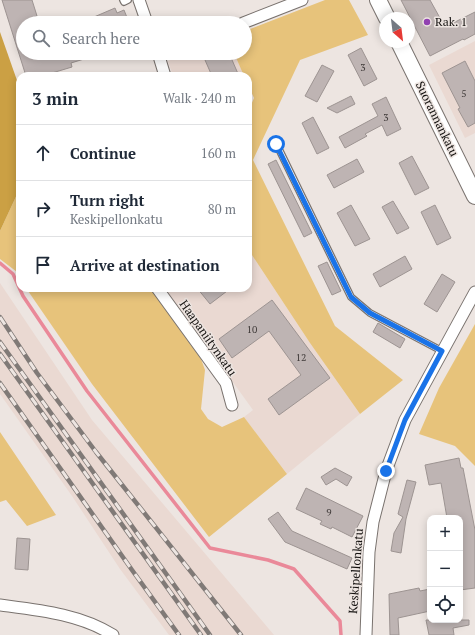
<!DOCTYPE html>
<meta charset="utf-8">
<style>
body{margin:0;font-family:"PT Serif",serif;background:#f6f6f7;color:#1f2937}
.controls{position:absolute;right:12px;bottom:12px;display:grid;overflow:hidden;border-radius:8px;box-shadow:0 2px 10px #0003}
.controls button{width:36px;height:36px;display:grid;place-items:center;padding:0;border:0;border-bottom:1px solid #e0e1e3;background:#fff;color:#1f2937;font:20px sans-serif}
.compass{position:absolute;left:379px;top:12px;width:36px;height:36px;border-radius:50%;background:#fff;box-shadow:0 2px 10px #0003;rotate:152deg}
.stop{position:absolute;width:12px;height:12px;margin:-9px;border:3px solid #1a73e8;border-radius:50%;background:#fff}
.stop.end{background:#1a73e8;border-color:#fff;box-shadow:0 1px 4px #0008}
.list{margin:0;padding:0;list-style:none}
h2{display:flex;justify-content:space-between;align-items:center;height:52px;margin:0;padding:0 16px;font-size:17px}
h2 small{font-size:13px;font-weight:400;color:#747a83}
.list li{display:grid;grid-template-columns:26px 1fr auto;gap:12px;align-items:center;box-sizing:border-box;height:56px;padding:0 16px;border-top:1px solid #e0e1e3}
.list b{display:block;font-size:15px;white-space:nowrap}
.list p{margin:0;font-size:13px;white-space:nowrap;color:#747a83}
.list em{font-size:13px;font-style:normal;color:#747a83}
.icon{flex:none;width:22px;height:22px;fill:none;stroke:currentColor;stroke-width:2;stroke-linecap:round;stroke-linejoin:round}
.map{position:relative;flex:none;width:475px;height:635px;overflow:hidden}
.search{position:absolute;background:#fff;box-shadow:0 2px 10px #0003;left:16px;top:16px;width:236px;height:44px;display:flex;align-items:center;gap:10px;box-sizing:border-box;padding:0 14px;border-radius:22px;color:#747a83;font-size:15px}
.panel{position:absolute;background:#fff;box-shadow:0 2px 10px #0003;left:16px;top:72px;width:236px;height:220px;border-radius:12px}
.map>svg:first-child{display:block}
.built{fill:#ead9d2}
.green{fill:#e7c37b}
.forest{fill:#cba044}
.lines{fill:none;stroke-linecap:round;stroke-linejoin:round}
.stream{stroke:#ea8999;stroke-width:3.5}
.building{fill:#beb4b3;stroke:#9d9492}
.lane-casing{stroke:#79726e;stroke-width:8}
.street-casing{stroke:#79726e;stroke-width:13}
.secondary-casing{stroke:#79726e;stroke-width:18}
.lane{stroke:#fff;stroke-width:5.5}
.street{stroke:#fff;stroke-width:11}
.secondary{stroke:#fff;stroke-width:16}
.rail-casing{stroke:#807a77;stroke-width:4.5}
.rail{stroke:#ede5e1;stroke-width:3;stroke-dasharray:9;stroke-linecap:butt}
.route{stroke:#1a73e8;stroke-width:5}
.poi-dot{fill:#9141b1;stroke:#ede5e1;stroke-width:1.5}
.labels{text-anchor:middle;stroke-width:3;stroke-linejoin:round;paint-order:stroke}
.number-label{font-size:10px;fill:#403b3a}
.poi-label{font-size:12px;fill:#161311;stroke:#ede5e1;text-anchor:start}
.street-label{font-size:12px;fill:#161311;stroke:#ede5e1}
</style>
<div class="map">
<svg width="475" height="635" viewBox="0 0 475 635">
<rect width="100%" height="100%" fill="#ede5e1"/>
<path class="built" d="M475,41V133L465,138L429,65Z
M188,53H234L244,76H173L168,61Z
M248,249L310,343L360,414L287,474L244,417L253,410L165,288H248Z
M0,283L92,420L274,635H169L120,569L72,496L0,394Z"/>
<path class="green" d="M325,0H349L368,35L300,60L253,160L335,326L403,380L360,414L310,343L248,249V112L254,98L248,85V76H244L234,53H245V31Z
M20,188V277L17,272L0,259V231Z
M26,288H150L201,359L205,370L201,409L208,419L222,427L244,417L287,474L209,537L92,384Z
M475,324V466L455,446L419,434L439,388Z
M0,432L56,515L27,526L6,500L0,502Z"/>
<path class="forest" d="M0,32L20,89V188L0,231Z"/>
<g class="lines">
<path class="stream" d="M0,263L13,274L23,296L87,391L210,548L268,560L294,569L340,621L341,635"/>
</g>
<path class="building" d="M2,0H32L37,16L34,17L36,23H23V53H96L97,55L71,63L72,67L52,73V76H26Z
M401,0H430L445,27L475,12V34L464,40L463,39L430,56Z
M115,8L117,13L124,10L128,20L121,23H80Z
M361,48L377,79L364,86L348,55Z
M220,53H229L239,76H212L205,60Z
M465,61L475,81V123L468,127L458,109L460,108L442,73Z
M322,65L334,71L317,102L305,96Z
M351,96L355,104L337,113L327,108Z
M386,97L401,129L387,136L382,125L365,134L367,136L345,148L339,137L378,116L372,104Z
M313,117L329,148L317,154L302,123Z
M412,156L429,188L415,195L399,163Z
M357,159L364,172L334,188L327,175Z
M276,160L312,233L304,237L268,164Z
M393,201L409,228L397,234L382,207Z
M351,205L370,239L355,246L337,213Z
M435,205L451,238L437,245L421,212Z
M405,256L412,269L380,287L373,274Z
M327,262L341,291L332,295L318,266Z
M442,274L455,282L437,312L424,304Z
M197,288H231L210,304Z
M272,300L330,378L279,415L268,399L301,375L269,331L232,358L219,339Z
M378,323L405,339L400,348L373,332Z
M459,458L461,468H463L475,530V588L460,590V518H447L441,483L429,485L425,465Z
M335,468L352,477L347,486L336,479L326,485L321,477Z
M407,480L416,482L406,519L401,553L391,551L394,533L403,517L398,514Z
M306,488L363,516L352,537L332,527L331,529L320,524L322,521L296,509Z
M278,512L292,531L352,558L347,569L285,542L268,519Z
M17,538L30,539L28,570L15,569Z
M419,588L420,591L430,589V611L398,618L399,635H390L389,594Z
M426,620H469V625L453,628L454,635H429Z"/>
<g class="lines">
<g class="lane-casing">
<path id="lane" d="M123,0L124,2L128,0
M276,143L351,297L370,313L442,351"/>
</g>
<g class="street-casing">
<path id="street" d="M139,0L147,23
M243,23L302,0
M158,53L165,76
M157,288L226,383L232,405
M0,605C38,610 80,614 113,635
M366,635L369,552L373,522L386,471L405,420L475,292"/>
</g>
<g class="secondary-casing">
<path id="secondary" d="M378,0L387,18
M399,42L475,196"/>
</g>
<use href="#lane" class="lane"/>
<use href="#street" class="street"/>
<use href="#secondary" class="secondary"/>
<g class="rail-casing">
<path id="rail" d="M0,317L37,373L96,452L241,635
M0,342L210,635
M0,354L201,635
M0,383L132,570L179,635"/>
</g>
<use href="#rail" class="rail"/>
</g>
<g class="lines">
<path class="route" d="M276,144L351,297L370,313L442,351L405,420L386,471"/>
</g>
<circle class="poi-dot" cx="427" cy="22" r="4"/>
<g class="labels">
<g class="number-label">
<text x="363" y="71">3</text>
<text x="464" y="97">5</text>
<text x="386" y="121">3</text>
<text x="252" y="333">10</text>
<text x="301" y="361">12</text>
<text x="329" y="516">9</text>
</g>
<g class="poi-label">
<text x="435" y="26">Rak. 1</text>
</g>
<g class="street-label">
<text transform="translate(437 119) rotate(64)" y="4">Suorannankatu</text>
<text transform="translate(208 338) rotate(55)" y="4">Haapaniitynkatu</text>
<text transform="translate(356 571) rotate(-86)" y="4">Keskipellonkatu</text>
</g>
</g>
</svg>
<div class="controls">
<button>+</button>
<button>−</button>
<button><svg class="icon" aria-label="locate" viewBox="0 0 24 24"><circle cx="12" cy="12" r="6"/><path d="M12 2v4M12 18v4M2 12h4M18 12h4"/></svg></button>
</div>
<svg class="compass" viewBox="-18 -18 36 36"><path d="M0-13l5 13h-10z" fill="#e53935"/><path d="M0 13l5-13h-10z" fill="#747a83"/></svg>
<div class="stop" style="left:276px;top:144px"></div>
<div class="stop end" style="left:386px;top:471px"></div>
<div class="search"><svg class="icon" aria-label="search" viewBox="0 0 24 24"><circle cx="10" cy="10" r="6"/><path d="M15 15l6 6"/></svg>Search here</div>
<section class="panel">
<h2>3 min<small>Walk · 240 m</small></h2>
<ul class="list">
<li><svg class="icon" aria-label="ahead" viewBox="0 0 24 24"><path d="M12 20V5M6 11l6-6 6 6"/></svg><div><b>Continue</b></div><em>160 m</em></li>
<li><svg class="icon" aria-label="right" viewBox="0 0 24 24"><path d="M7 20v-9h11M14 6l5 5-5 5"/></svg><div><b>Turn right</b><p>Keskipellonkatu</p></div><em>80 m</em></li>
<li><svg class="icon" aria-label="arrive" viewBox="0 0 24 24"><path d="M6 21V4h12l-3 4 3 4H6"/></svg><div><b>Arrive at destination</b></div></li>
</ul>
</section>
</div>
